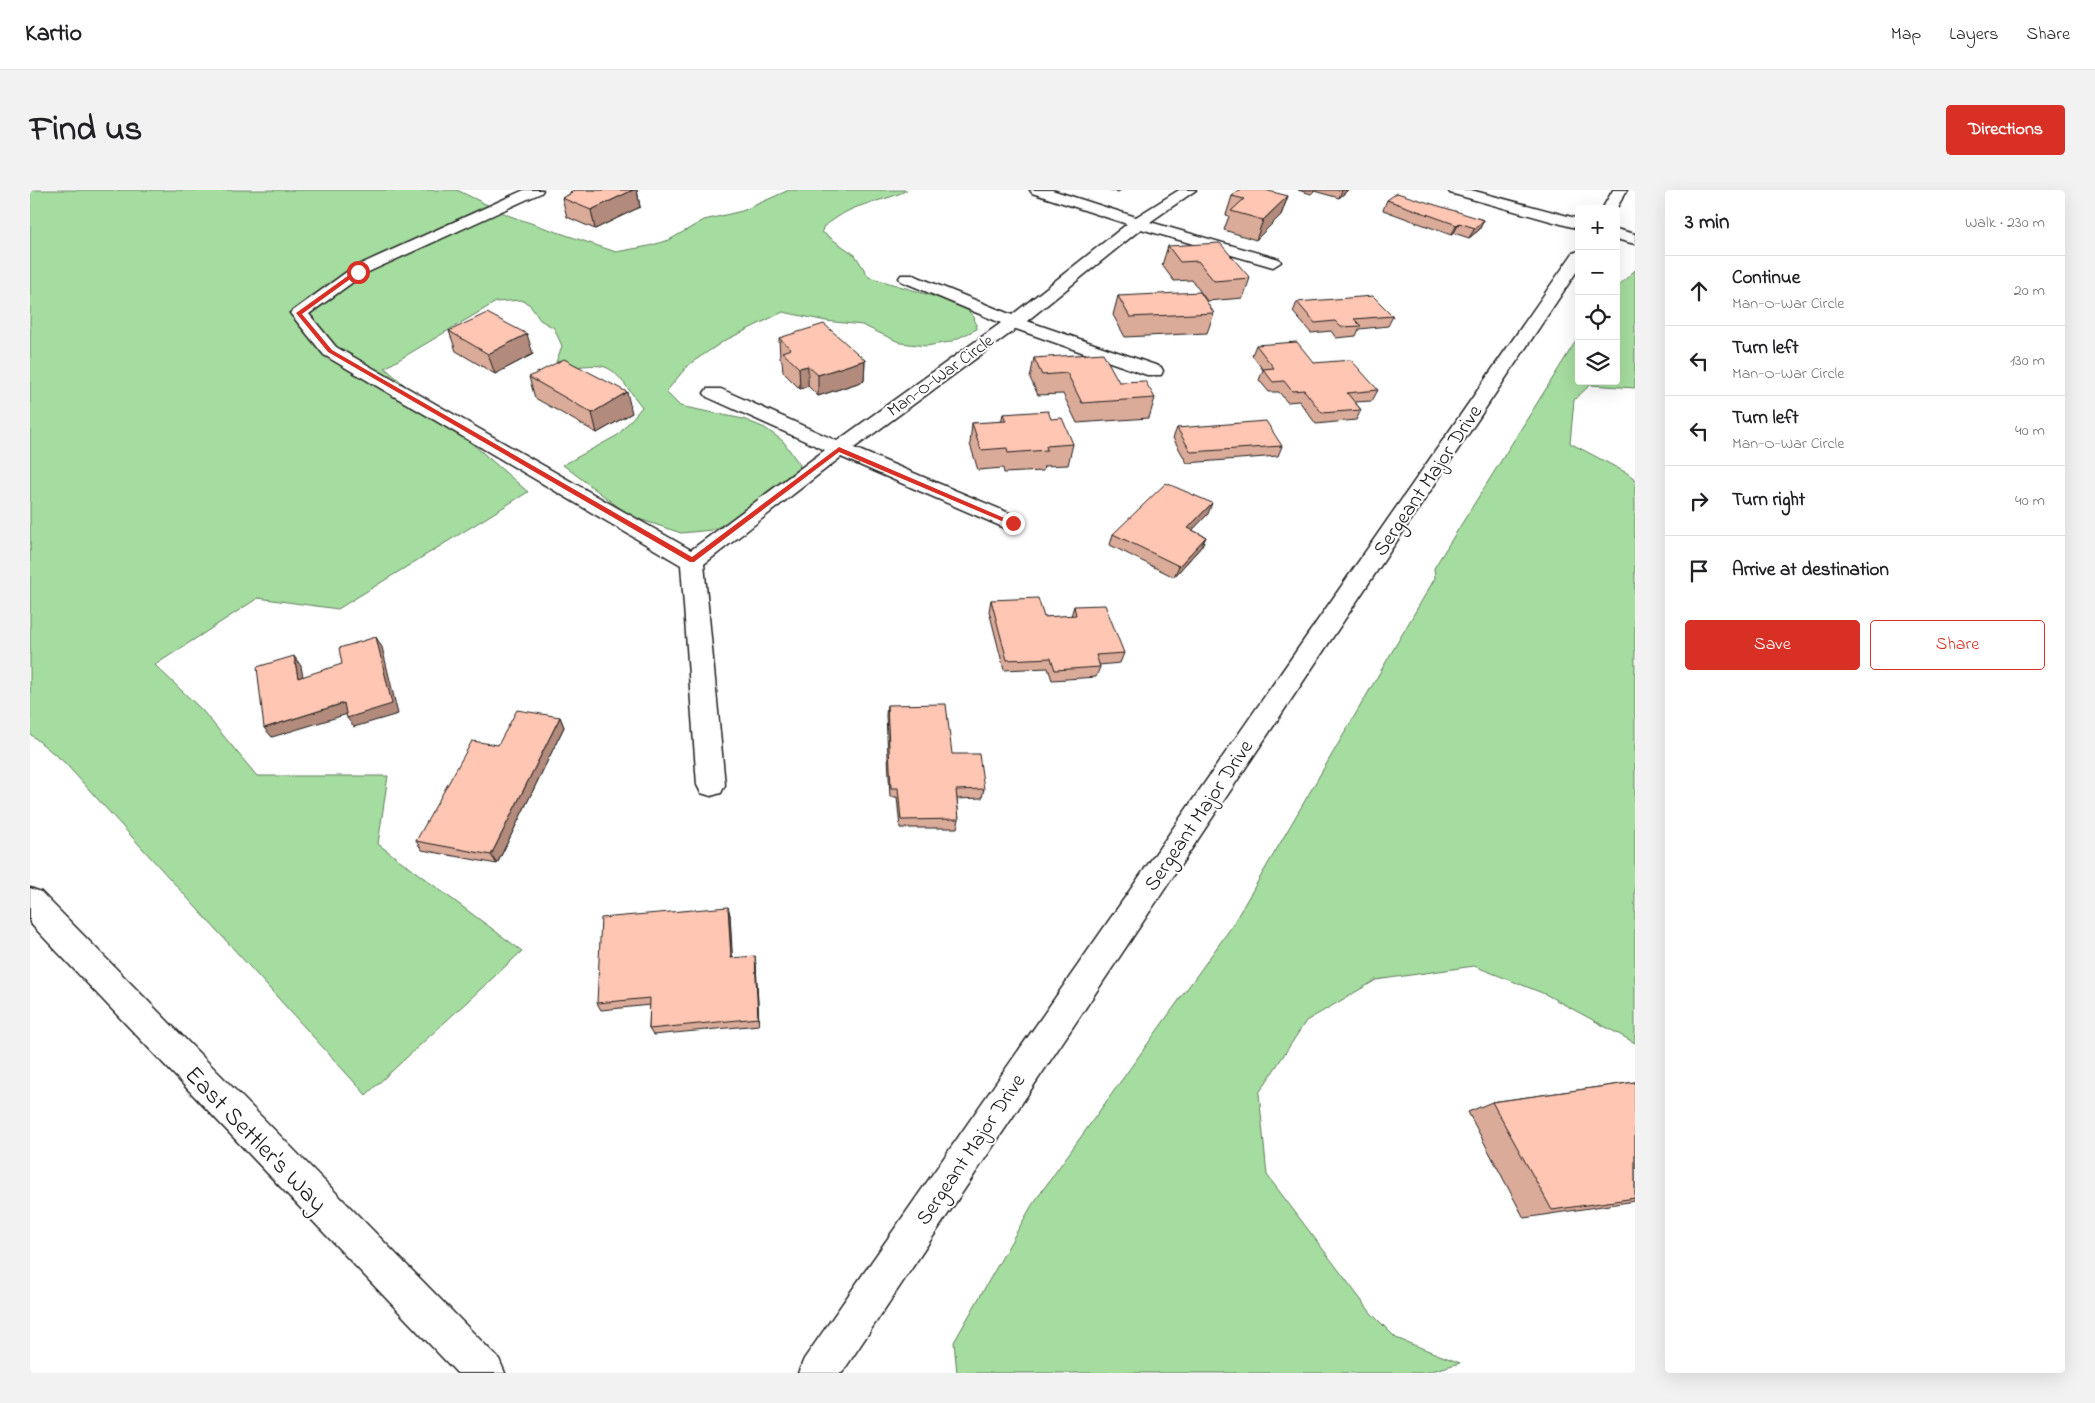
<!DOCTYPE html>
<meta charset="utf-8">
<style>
body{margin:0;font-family:"Indie Flower",sans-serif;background:#f2f2f2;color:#202124}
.controls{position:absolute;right:15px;top:15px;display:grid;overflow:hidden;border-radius:5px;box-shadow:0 5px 20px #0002}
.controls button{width:45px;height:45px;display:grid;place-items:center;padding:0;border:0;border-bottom:1px solid #e0e0e0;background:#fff;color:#202124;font:25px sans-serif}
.stop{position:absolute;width:15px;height:15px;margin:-11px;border:4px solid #d93025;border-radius:50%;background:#fff}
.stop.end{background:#d93025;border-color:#fff;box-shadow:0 1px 5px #0008}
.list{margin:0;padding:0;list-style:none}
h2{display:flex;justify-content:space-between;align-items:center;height:65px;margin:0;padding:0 20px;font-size:21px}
h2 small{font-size:16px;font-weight:400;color:#757577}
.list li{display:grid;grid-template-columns:32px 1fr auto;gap:15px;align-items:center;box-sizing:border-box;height:70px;padding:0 20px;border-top:1px solid #e0e0e0}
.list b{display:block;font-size:19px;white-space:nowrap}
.list p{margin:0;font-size:16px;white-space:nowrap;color:#757577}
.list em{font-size:16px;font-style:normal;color:#757577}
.actions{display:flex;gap:10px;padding:15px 20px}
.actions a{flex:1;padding:11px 0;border:1px solid #d93025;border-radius:5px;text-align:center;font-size:18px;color:#d93025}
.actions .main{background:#d93025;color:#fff}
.icon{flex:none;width:28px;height:28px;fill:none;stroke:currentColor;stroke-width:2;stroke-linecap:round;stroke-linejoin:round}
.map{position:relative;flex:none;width:1605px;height:1183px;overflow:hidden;border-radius:5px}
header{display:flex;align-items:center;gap:30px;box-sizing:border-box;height:70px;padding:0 25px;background:#fff;border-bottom:1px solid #e0e0e0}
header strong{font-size:24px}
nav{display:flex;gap:28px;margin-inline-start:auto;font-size:18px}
.intro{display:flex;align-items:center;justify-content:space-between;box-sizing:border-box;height:120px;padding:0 30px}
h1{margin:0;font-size:35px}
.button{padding:12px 22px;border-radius:5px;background:#d93025;color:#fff;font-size:18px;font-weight:700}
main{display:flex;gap:30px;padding:0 30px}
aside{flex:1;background:#fff;border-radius:5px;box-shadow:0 5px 20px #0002}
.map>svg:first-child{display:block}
.green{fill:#a5dc9f;stroke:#607c5e}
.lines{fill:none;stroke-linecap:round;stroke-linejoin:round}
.minor-casing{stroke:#1c1c1c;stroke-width:3}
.tertiary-casing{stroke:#1c1c1c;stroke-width:3}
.secondary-casing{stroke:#1c1c1c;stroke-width:3}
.minor{fill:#fff;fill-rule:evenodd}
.tertiary{fill:#fff;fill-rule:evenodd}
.secondary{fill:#fff;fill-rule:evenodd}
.wall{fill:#dbab9a;stroke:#1c1c1c}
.shaded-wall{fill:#b28b7d;stroke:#1c1c1c}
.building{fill:#ffc7b3;stroke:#1c1c1c}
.route{fill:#d93025}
.labels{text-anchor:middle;stroke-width:4;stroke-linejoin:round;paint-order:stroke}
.far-street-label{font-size:18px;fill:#1c1c1c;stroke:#fff}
.street-label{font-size:21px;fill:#1c1c1c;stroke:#fff}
.near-street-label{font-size:25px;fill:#1c1c1c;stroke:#fff}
</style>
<header>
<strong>Kartio</strong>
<nav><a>Map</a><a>Layers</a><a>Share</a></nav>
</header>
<div class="intro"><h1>Find us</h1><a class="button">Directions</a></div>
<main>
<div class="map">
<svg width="1605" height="1183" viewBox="0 0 1605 1183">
<rect width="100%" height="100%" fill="#fff"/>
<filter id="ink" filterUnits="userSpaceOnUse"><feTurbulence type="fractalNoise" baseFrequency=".02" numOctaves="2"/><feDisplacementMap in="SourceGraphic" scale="10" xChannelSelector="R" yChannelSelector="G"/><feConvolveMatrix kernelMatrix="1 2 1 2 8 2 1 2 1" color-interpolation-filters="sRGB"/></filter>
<g filter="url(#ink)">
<path class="green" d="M0,0H427L480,26L586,62L619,56L639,50L674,30L712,21L759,0H877C859,10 839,11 820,20C811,24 802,31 793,37L792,42L825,65L839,87L933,115L944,127L947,139L920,152L896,156L871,153L832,135L796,131L753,122L694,151L658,175L636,202L650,216L713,229L735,238L753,251L770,275L764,293L746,309L682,340L651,343L600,326L533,275L588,245L612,217C604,207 591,187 581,180C565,169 542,183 526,172L532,156L524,138L510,130L499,114L491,110L466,112L355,178L498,302L308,419L228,408L125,475L172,520L227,586H358L348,654L492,761L336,905L34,572L0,544Z
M1605,80V198L1560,195L1544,210L1540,253L1597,283L1605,289V853L1515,804L1444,776L1346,790L1276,831L1229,903L1237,985L1341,1123L1366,1148L1430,1173L1395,1183H927L924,1152L1002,1015L1200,739L1405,388L1404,378L1549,146V191H1586V98Z"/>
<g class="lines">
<g class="minor-casing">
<path id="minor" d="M494,0H513L511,3L334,84L279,124L306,157L661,360L795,260L677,207L674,203L677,199H691L807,251L971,133L871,91L869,88L871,85H883L982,125L1097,34L1002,3L1000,0H1022L1106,27L1149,0H1166L1120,32L1249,69L1251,72L1243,77L1111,39L997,131L1131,177L1133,181L1131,185H1117L986,139L824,258L991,328L994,333L991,338L983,340L975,338L811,267L674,374L695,595L691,603L681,606L671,603L667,595L651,375L294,165L260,123L322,78Z
M1418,0H1441L1549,29V39L1420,3Z
M1586,39L1605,44V54L1586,49Z"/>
</g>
<g class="tertiary-casing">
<path id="tertiary" d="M1583,0H1597L1586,19H1572Z
M1549,61V78L812,1183H768L774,1169L1543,63Z"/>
</g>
<g class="secondary-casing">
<path id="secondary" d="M0,698L11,702L469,1169L475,1183H427L0,733Z"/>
</g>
<use href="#minor" class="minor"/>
<use href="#tertiary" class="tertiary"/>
<use href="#secondary" class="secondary"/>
</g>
<path class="wall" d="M545,0H607L610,17L565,39L537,27L532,8L540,4V2Z
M1080,0H1091L1088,2Z
M1268,0H1318L1309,8L1284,1L1281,4Z
M1202,6H1258L1251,25L1226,50L1194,40L1199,26L1196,25Z
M1357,10L1454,30L1449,40L1439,48L1424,43L1421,45L1353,20Z
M1138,56L1220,88L1213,108L1177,111L1162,90L1144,91L1132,75Z
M1088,106L1184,123L1177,143L1095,147L1083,125Z
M1267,112L1363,126L1358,136L1329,139L1326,146L1306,148L1301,141L1281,143L1263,122Z
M419,141L503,164L465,184L426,161Z
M749,148L835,170L834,191L788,206L778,196L770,199L753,182L752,171L750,168Z
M1226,155L1284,173L1348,200L1342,211L1325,212L1331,220L1326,230L1286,234L1269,211L1257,212L1249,202H1239L1229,190L1233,180L1222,165Z
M1004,168L1089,192L1125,208L1119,228L1047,233L1033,204L1008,205L1000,188Z
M499,187L602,223L567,243L505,208Z
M973,224L1021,229L1043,254L1038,275L1014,276L1013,281L974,283L973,278L948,280L940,254L942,233L971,232Z
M1147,238L1252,256L1248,266L1157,273L1143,248Z
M1178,324L1162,340L1176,347L1171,357L1144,387L1080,355L1083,344Z
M961,410L1014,427L1041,426L1044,416L1094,463L1090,473L1069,475L1070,477L1066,487L1022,490L1018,478L974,480L959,421Z
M857,515L954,599L952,608L927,609L929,629L927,638H870L867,607H860L856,525Z
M530,527L534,537L467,674L392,660L386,651L468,555Z
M698,717L700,725L702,768L726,774L729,835L623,845L619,839L620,815L571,820L567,813Z
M1605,892V1011L1494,1028L1438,922L1462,912Z"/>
<path class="shaded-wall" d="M603,0H607L610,17L565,39L561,20Z
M1312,0H1318L1309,8Z
M1258,6L1251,25L1226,50L1233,30Z
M1454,30L1449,40L1439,48L1445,38Z
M1429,33L1424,43L1421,45L1427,35Z
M497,144L503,164L465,184L458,164Z
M835,170L834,191L788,206V185Z
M778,176V196L770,199L769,178Z
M597,202L602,223L567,243L562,223Z
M1182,313L1178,324L1154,349L1158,338Z
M1176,347L1171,357L1144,387L1149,376Z
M346,447L352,457L368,524L324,537L317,528Z
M264,466L271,476L275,498L268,488Z
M314,513L321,523L242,547L234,538Z
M530,527L534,537L467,674L461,665Z
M698,717L700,725L703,776L701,768Z
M725,766L726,774L729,835L728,828Z"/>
<path class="building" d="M545,0H603L561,20L532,8L542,3L540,2Z
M1209,0H1235L1258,6L1233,30L1201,21L1214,9L1202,6Z
M1367,3L1454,30L1445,38L1429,33L1427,35L1357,10Z
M1190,53L1220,88L1184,91L1168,71L1150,72L1138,56Z
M1170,102L1184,123L1100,127L1088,106Z
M1343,106L1363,126L1324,129L1331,136L1311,137L1305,131L1285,133L1267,112Z
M457,123L497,144L458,164L419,141Z
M794,134L835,170L788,185L778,176L769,178L752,162L761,159L749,148Z
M1267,152L1284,173L1321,170L1348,200L1317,203L1331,220L1292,223L1274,200L1262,201L1254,191L1243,192L1233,179L1244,178L1226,155Z
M1073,163L1089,192L1115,191L1125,208L1052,213L1037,183L1012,185L1004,168Z
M534,169L597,202L562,223L499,187Z
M1018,221L1021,229L1032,228L1043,254L1016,256L1017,260L978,263L977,258L951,260L942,233L976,231L973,224Z
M1236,231L1252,256L1161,262L1147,238Z
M1136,293L1182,313L1158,338L1176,347L1149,376L1083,344Z
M1008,408L1014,427L1046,425L1044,416L1075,415L1094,463L1066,465L1070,477L1025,480L1021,468L977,470L961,410Z
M346,447L362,514L317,528L314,513L234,538L227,477L264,466L268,488L312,474L309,458Z
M916,514L922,564H949L954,599L926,600L929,629L871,630L868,598H861L857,515Z
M487,520L530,527L461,665L386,651L442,551L468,555Z
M698,717L701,768L725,766L728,828L619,839L620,808L567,813L571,728Z
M1605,892V1008L1522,1020L1462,912Z"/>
</g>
<path class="route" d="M326,80L330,82L272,124L302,160L662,367L809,257L986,333L981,335L809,262L664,372H660L298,162L266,123Z"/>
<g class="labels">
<g class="far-street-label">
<text transform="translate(910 185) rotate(-36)" y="6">Man-O-War Circle</text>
</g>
<g class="street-label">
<text transform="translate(1397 290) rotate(-56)" y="7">Sergeant Major Drive</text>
<text transform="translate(1168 625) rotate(-56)" y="7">Sergeant Major Drive</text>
<text transform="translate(940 959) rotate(-56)" y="7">Sergeant Major Drive</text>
</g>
<g class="near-street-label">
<text transform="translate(227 948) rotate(46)" y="9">East Settler's Way</text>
</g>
</g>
</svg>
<div class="controls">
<button>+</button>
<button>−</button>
<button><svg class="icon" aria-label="locate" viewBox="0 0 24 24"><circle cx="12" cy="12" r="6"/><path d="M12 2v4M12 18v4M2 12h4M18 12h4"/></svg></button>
<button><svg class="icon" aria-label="layers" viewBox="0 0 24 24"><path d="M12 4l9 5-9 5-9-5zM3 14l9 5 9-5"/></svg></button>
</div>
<div class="stop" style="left:328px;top:82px"></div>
<div class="stop end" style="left:983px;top:333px"></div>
</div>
<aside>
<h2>3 min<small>Walk · 230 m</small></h2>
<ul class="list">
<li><svg class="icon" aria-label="ahead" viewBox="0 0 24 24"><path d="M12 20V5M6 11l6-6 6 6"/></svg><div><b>Continue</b><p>Man-O-War Circle</p></div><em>20 m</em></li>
<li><svg class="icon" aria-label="left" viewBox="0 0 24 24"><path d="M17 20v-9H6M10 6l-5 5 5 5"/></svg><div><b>Turn left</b><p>Man-O-War Circle</p></div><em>130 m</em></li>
<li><svg class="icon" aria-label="left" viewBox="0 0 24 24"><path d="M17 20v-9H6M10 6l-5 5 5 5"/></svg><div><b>Turn left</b><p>Man-O-War Circle</p></div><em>40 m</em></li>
<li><svg class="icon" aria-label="right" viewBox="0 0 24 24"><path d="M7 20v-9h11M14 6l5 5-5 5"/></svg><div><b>Turn right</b></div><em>40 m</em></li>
<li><svg class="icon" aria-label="arrive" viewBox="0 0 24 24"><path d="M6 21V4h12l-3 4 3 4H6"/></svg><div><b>Arrive at destination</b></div></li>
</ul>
<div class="actions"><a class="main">Save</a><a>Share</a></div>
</aside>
</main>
